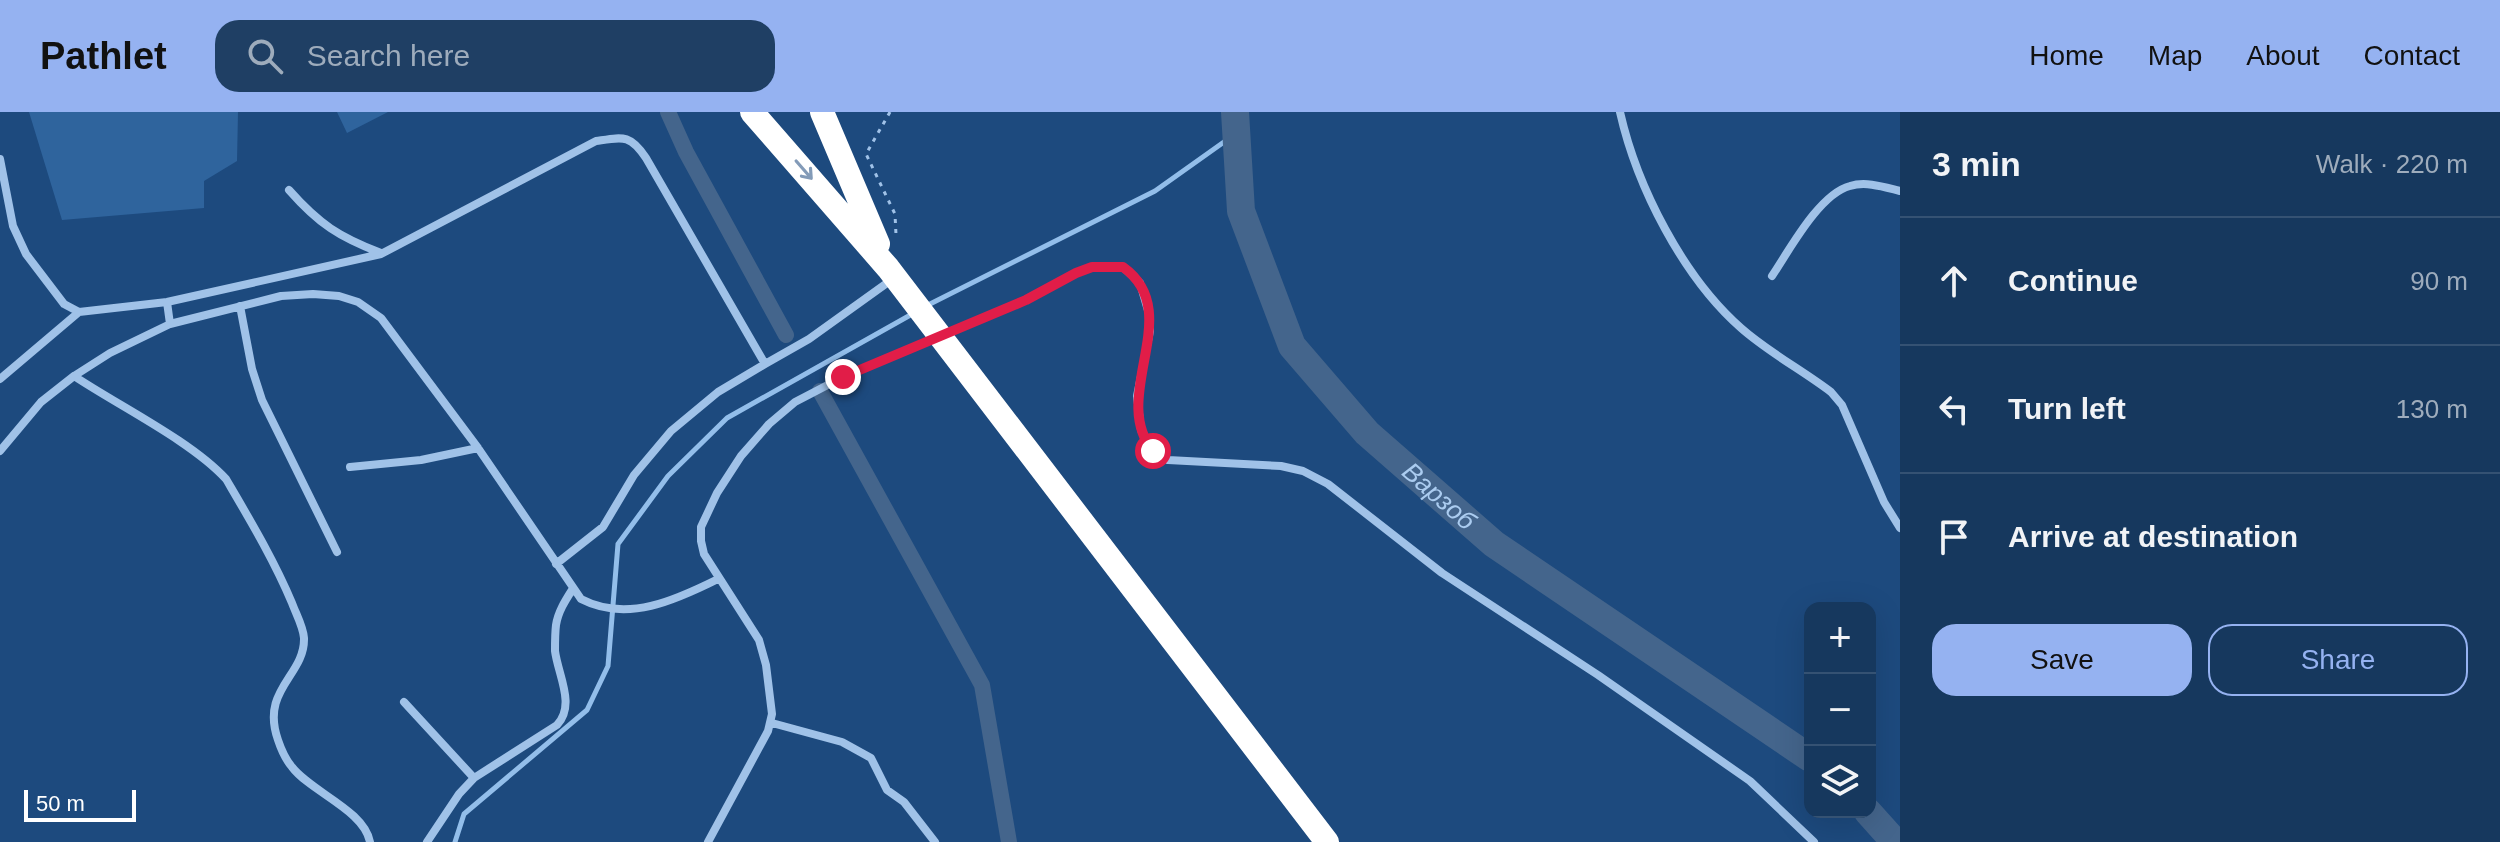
<!DOCTYPE html>
<meta charset="utf-8">
<style>
body{margin:0;font-family:Arial,sans-serif;background:#1f3f64;color:#f1f3f6}
.controls{position:absolute;right:24px;bottom:24px;display:grid;overflow:hidden;border-radius:16px;box-shadow:0 8px 32px #0002}
.controls button{width:72px;height:72px;display:grid;place-items:center;padding:0;border:0;border-bottom:2px solid #355273;background:#16385e;color:#f1f3f6;font:40px sans-serif}
.scale{position:absolute;left:24px;bottom:20px;width:112px;box-sizing:border-box;padding-left:8px;border:4px solid #fff;border-top:0;font-size:22px;line-height:28px;white-space:nowrap;color:#fff;-webkit-text-stroke:6px #1d4a7e;paint-order:stroke}
.stop{position:absolute;width:24px;height:24px;margin:-18px;border:6px solid #e11d48;border-radius:50%;background:#fff}
.stop.end{background:#e11d48;border-color:#fff;box-shadow:0 2px 8px #0008}
.list{margin:0;padding:0;list-style:none}
h2{display:flex;justify-content:space-between;align-items:center;height:104px;margin:0;padding:0 32px;font-size:34px}
h2 small{font-size:26px;font-weight:400;color:#9eacbc}
.list li{display:grid;grid-template-columns:52px 1fr auto;gap:24px;align-items:center;box-sizing:border-box;height:128px;padding:0 32px;border-top:2px solid #355273}
.list b{display:block;font-size:30px;white-space:nowrap}
.list em{font-size:26px;font-style:normal;color:#9eacbc}
.actions{display:flex;gap:16px;padding:24px 32px}
.actions a{flex:1;padding:18px 0;border:2px solid #95b2f1;border-radius:24px;text-align:center;font-size:28px;color:#95b2f1}
.actions .main{background:#95b2f1;color:#111}
.icon{flex:none;width:44px;height:44px;fill:none;stroke:currentColor;stroke-width:2;stroke-linecap:round;stroke-linejoin:round}
.map{position:relative;flex:none;width:1900px;height:730px;overflow:hidden}
header{display:flex;align-items:center;gap:48px;box-sizing:border-box;height:112px;padding:0 40px;background:#95b2f1;color:#111}
header strong{font-size:38px}
nav{display:flex;gap:44px;margin-inline-start:auto;font-size:28px}
.search{width:560px;height:72px;background:#1f3f64;display:flex;align-items:center;gap:20px;box-sizing:border-box;padding:0 28px;border-radius:24px;color:#9eacbc;font-size:30px}
main{display:flex}
aside{flex:1;background:#16385e}
.map>svg:first-child{display:block}
.green{fill:#2f649d}
.lines{fill:none;stroke-linecap:round;stroke-linejoin:round}
.stream{stroke:#93beea;stroke-width:5}
.canal{stroke:#44658c;stroke-width:16}
.river{stroke:#44658c;stroke-width:28}
.path{stroke:#a0c2e8;stroke-width:3;stroke-dasharray:4 6;stroke-linecap:butt}
.street{stroke:#a0c2e8;stroke-width:8}
.highway{stroke:#fff;stroke-width:24}
.oneway{stroke:#839bb8}
.route{stroke:#e11d48;stroke-width:10}
.labels{text-anchor:middle;stroke-width:6;stroke-linejoin:round;paint-order:stroke}
.water-label{font-size:26px;font-style:italic;fill:#abccf0;stroke:#1d4a7e}
</style>
<header>
<strong>Pathlet</strong>
<div class="search"><svg class="icon" aria-label="search" viewBox="0 0 24 24"><circle cx="10" cy="10" r="6"/><path d="M15 15l6 6"/></svg>Search here</div>
<nav><a>Home</a><a>Map</a><a>About</a><a>Contact</a></nav>
</header>
<main>
<div class="map">
<svg width="1900" height="730" viewBox="0 0 1900 730">
<rect width="100%" height="100%" fill="#1d4a7e"/>
<path class="green" d="M29,0H238L237,49L204,69V96L62,108Z
M337,0H388L347,21Z"/>
<g class="lines">
<path class="stream" d="M926,194L1155,79L1238,20
M455,730L464,702L587,598L608,554L618,432L668,364L727,306L914,201"/>
<path class="canal" d="M668,0L686,40L786,223
M820,279L982,573L1009,730"/>
<g class="river">
<path id="s1" d="M1235,0L1241,99L1292,234L1367,321L1494,432L1810,646"/>
<path d="M1868,700L1895,730"/>
</g>
<path class="path" d="M890,0L866,42L895,102L896,123"/>
<path class="street" d="M1620,0C1637,75 1683,165 1741,216C1768,240 1802,258 1831,280L1842,293L1884,390L1900,416
M0,47L13,114L26,142L64,192L79,200L167,190L381,142L596,29C623,25 630,22 646,46L765,252L809,227L894,166
M289,78C319,112 339,125 381,141
M1772,164C1789,139 1819,82 1850,74C1866,69 1884,75 1900,79
M167,190L170,212
M240,194L252,257L262,288L337,440
M74,264C119,294 191,329 226,367C250,408 274,448 292,491C296,502 303,514 304,526C305,564 260,577 278,628C281,637 286,648 292,655C311,680 364,698 370,730
M0,267L79,200
M0,339L41,290L74,264L110,241L170,212L281,184L313,182L339,184L358,190L381,206L478,336L581,487C627,511 676,488 718,467
M350,355L421,348L478,336
M556,452L603,415L634,363L671,319L718,280L765,252
M404,590L474,666
M772,611L842,630L871,646L887,678L904,690L935,730
M427,730L459,682L474,666L557,613C576,593 558,563 555,539C555,531 555,521 556,513C558,500 565,489 572,478
M708,730L768,619L772,602L766,553L759,528L704,442L701,429V415L717,381L741,344L769,312L795,290L843,265L1026,188L1076,161L1092,155H1123L1140,171L1149,202L1150,219L1137,284L1141,318L1153,339L1168,348L1281,354L1303,359L1328,372L1442,461L1598,563L1750,669L1814,730"/>
<path class="highway" d="M752,0L888,156L1327,730
M822,0L878,132"/>
</g>
<defs><path id="oneway-shaft" d="M-6 0H5M1.5-3L5.5 0L1.5 3" fill="none" stroke-width="1.6" stroke-linecap="round" stroke-linejoin="round" transform="scale(2)"/></defs>
<use class="oneway" href="#oneway-shaft" transform="translate(804 58) rotate(49)"/>
<g class="lines">
<path class="route" d="M843,265L1026,188L1076,161L1092,155H1123C1187,201 1108,284 1153,339"/>
</g>
<g class="labels">
<g class="water-label">
<text dy="9" stroke="none"><textPath href="#s1" startOffset="454">Варзоб</textPath></text>
</g>
</g>
</svg>
<div class="controls">
<button>+</button>
<button>−</button>
<button><svg class="icon" aria-label="layers" viewBox="0 0 24 24"><path d="M12 4l9 5-9 5-9-5zM3 14l9 5 9-5"/></svg></button>
</div>
<div class="scale">50 m</div>
<div class="stop" style="left:1153px;top:339px"></div>
<div class="stop end" style="left:843px;top:265px"></div>
</div>
<aside>
<h2>3 min<small>Walk · 220 m</small></h2>
<ul class="list">
<li><svg class="icon" aria-label="ahead" viewBox="0 0 24 24"><path d="M12 20V5M6 11l6-6 6 6"/></svg><div><b>Continue</b></div><em>90 m</em></li>
<li><svg class="icon" aria-label="left" viewBox="0 0 24 24"><path d="M17 20v-9H6M10 6l-5 5 5 5"/></svg><div><b>Turn left</b></div><em>130 m</em></li>
<li><svg class="icon" aria-label="arrive" viewBox="0 0 24 24"><path d="M6 21V4h12l-3 4 3 4H6"/></svg><div><b>Arrive at destination</b></div></li>
</ul>
<div class="actions"><a class="main">Save</a><a>Share</a></div>
</aside>
</main>
